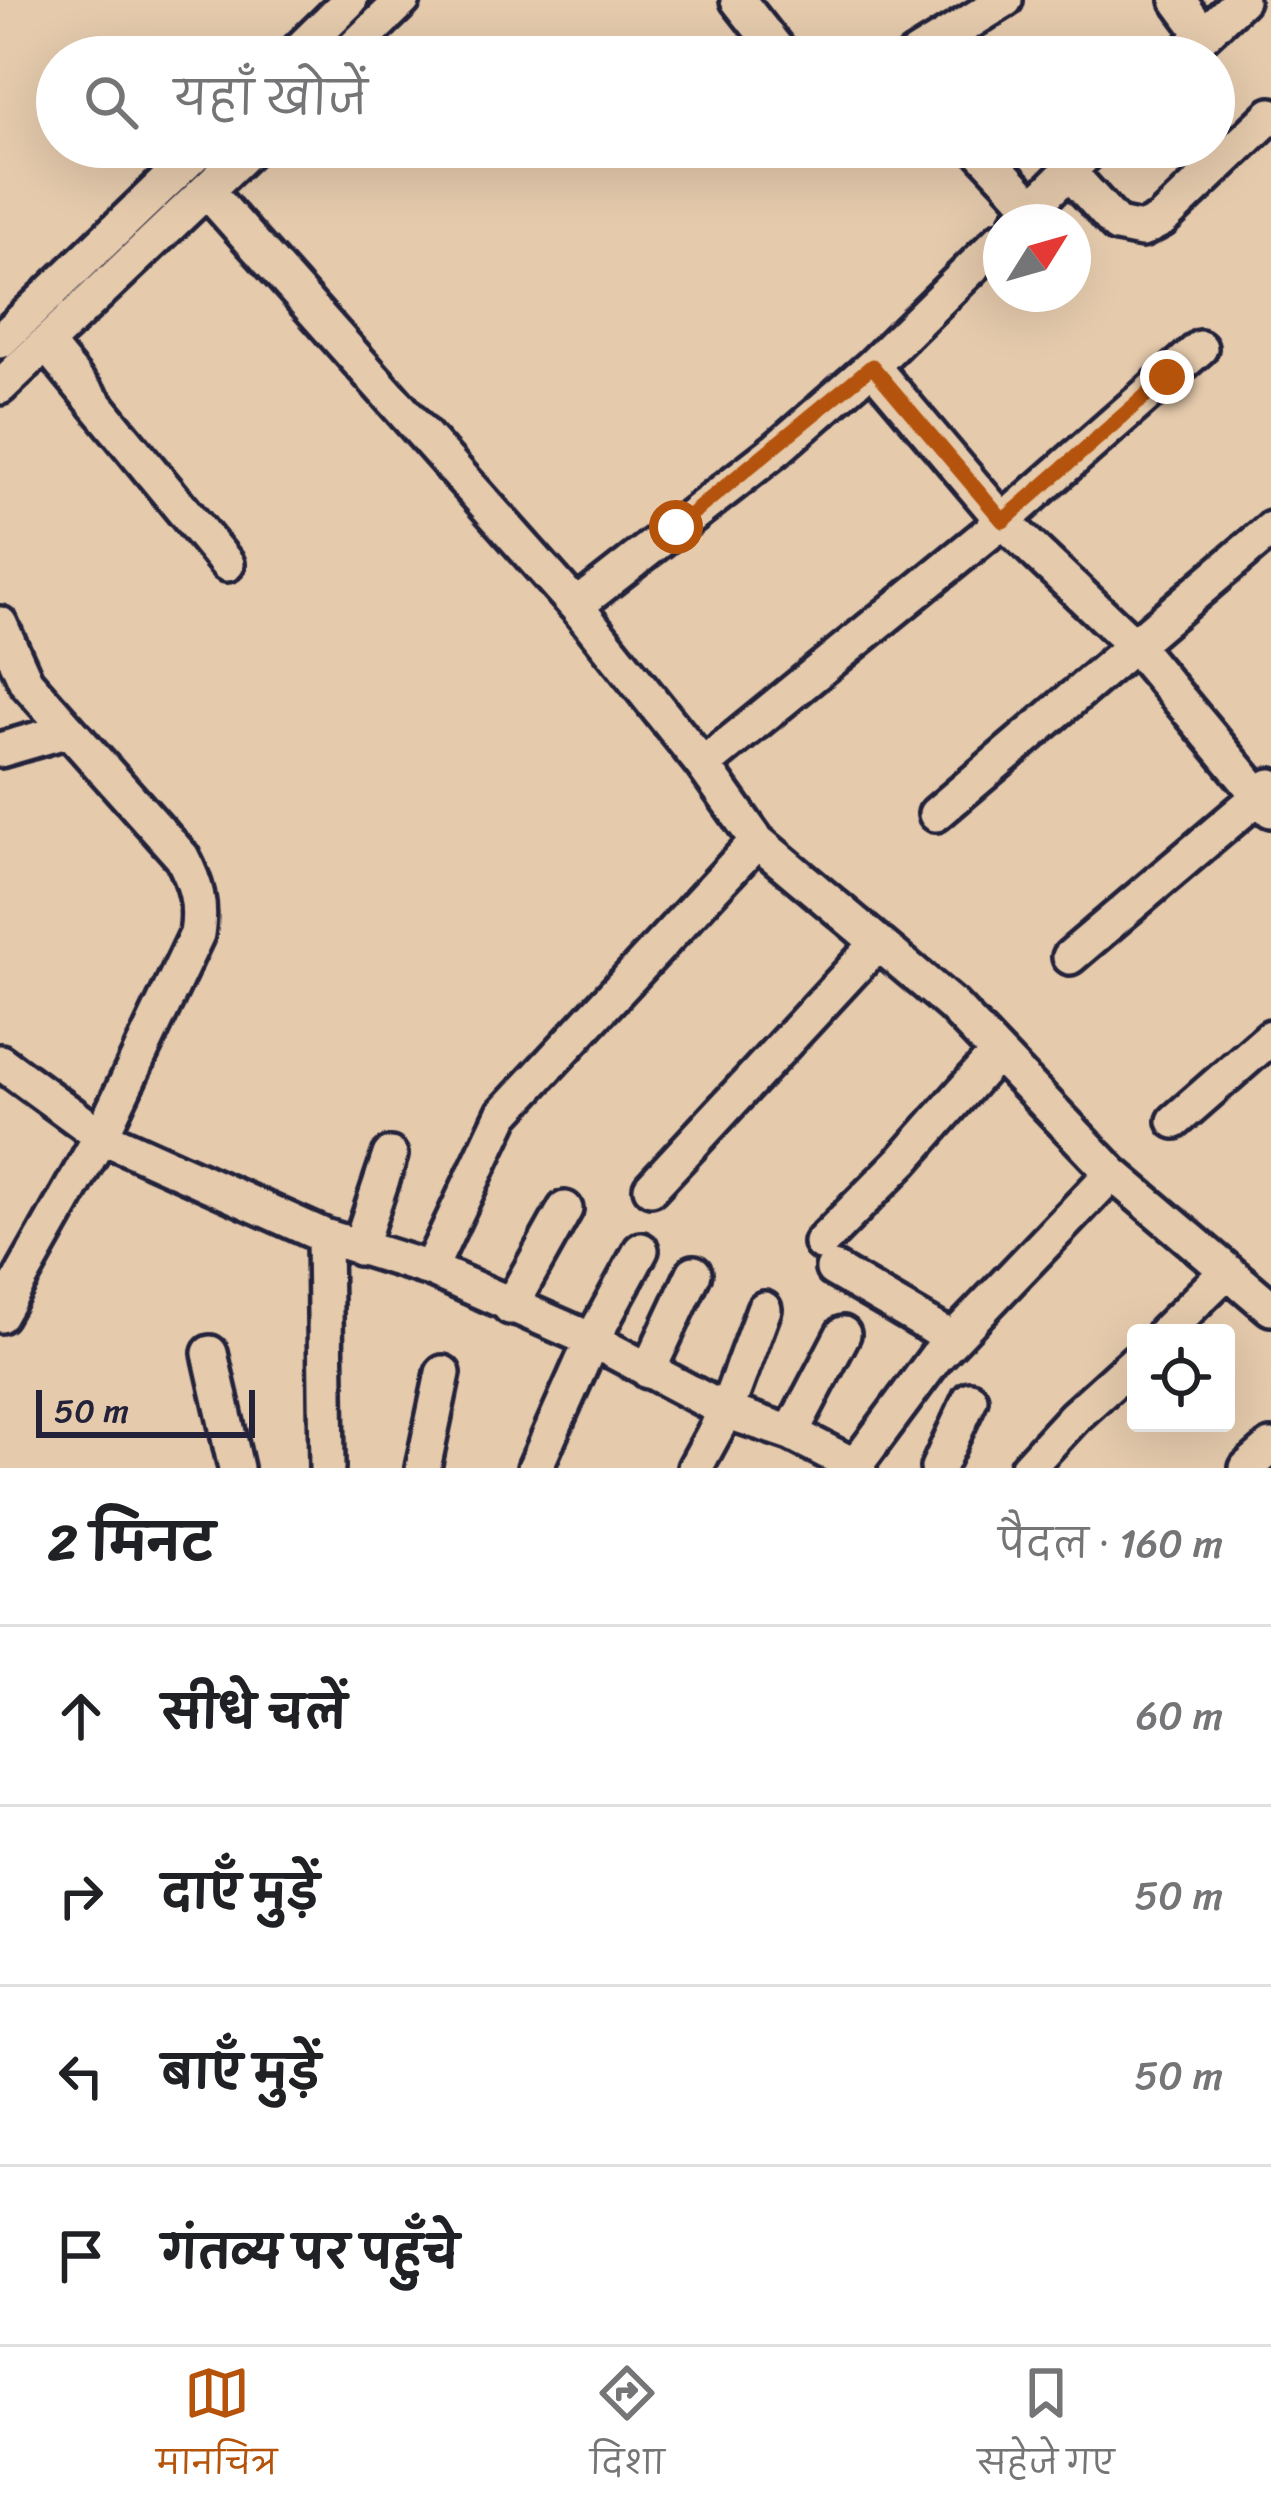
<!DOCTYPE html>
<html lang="hi">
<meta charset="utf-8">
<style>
body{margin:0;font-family:Sriracha,"Playpen Sans Deva",sans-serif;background:#f6f6f6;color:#202124}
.controls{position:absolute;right:36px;bottom:36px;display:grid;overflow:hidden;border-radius:12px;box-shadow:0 12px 48px #0002}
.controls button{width:108px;height:108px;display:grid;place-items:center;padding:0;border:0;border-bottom:3px solid #e0e0e0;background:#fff;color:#202124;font:60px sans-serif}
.compass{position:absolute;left:983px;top:204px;width:108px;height:108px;border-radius:50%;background:#fff;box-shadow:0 12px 48px #0002;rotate:53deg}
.scale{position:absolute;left:36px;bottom:30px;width:219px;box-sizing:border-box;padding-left:12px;border:6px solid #22223b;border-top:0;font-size:33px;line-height:42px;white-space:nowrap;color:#22223b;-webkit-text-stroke:9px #e5caac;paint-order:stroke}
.stop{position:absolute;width:36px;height:36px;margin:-27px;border:9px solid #b45309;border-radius:50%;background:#fff}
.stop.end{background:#b45309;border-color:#fff;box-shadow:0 3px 12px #0008}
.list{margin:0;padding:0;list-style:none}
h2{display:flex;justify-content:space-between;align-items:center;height:156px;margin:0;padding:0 48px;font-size:51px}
h2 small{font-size:39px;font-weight:400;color:#757577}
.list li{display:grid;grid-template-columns:78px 1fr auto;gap:36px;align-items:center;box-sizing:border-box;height:180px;padding:0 48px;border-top:3px solid #e0e0e0}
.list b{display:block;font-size:45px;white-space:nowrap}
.list em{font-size:39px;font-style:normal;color:#757577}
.icon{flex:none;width:66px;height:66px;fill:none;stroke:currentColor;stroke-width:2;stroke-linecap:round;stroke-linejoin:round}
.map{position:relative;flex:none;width:1271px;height:1468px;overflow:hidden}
.search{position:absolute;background:#fff;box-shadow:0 12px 48px #0002;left:36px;right:36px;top:36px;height:132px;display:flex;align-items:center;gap:30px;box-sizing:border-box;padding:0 42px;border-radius:66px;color:#757577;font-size:45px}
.sheet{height:876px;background:#fff}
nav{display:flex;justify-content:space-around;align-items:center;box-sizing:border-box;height:168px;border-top:3px solid #e0e0e0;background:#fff;font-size:33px;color:#757577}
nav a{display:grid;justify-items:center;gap:6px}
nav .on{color:#b45309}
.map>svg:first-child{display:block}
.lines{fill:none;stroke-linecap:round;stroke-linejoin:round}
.street-casing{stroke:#22223b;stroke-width:42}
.street{stroke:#e5caac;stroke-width:33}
.route{stroke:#b45309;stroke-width:15}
</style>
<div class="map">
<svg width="1271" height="1468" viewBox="0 0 1271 1468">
<rect width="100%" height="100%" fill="#e5caac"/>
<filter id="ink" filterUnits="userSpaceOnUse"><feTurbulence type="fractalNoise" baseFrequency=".00833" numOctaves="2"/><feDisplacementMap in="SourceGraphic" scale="24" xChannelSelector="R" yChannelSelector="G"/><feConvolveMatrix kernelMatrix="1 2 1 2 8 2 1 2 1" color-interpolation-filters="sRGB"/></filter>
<g filter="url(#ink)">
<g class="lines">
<g class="street-casing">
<path id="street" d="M738,0L783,57
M1178,0L1203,34
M292,57L350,0
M344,57L403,0
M913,57L1005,0
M1180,57L1241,0
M977,147L1033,207
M1069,172L1117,225L1142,230L1161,220L1271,115
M207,191L576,606L777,449L872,366L1001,239
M1018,222L1093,147
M0,341L202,147
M47,345L227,564
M872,366L1003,521L1136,647L1271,810
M0,387L252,147
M576,606L703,765L757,841L952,1005L1112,1173L1271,1308
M0,624L26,682L182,857C196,884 202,904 197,934L101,1136L324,1236L430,1269L592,1340L726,1411L791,1433L859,1468
M0,750L69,730
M703,765L1003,521L1200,348
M936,814L1271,529
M1070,957L1271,786
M0,1062L101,1136L0,1315
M1175,1121L1271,1037
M651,1188L876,945
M324,1236L327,1468
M821,1243L903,1160L997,1053
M359,1248L390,1155
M430,1269L503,1114L757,841
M833,1269L953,1339
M510,1307L565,1209
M1164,1333L1227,1271
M210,1353L236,1468
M648,1371L694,1273
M791,1433L843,1334
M855,1466L936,1357L1112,1173
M423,1468L443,1373
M535,1468L592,1340L641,1250
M695,1468L726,1411L764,1309
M938,1468L970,1399
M1027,1468L1074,1417L1136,1361
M1247,1468L1271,1447"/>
</g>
<use href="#street" class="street"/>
</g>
</g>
<g class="lines" filter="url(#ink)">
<path class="route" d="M676,527L872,366L1003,521L1167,377"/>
</g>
</svg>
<div class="controls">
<button><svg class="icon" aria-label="locate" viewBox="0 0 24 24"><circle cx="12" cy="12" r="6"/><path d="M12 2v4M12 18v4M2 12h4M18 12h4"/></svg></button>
</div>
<svg class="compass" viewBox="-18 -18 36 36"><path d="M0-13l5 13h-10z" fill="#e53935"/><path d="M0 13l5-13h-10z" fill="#757577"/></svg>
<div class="scale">50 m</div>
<div class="stop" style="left:676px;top:527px"></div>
<div class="stop end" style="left:1167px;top:377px"></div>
<div class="search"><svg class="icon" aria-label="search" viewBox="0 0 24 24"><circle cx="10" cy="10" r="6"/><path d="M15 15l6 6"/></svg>यहाँ खोजें</div>
</div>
<section class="sheet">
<h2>2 मिनट<small>पैदल · 160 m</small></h2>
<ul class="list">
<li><svg class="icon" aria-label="ahead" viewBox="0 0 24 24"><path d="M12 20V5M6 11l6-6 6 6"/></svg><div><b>सीधे चलें</b></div><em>60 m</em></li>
<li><svg class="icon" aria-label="right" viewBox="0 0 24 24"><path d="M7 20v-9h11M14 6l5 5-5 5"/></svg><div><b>दाएँ मुड़ें</b></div><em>50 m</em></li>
<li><svg class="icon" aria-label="left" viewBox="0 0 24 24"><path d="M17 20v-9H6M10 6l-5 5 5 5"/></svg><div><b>बाएँ मुड़ें</b></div><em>50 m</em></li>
<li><svg class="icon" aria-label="arrive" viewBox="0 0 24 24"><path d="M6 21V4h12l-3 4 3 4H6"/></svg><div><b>गंतव्य पर पहुँचे</b></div></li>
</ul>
</section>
<nav>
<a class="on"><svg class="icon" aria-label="map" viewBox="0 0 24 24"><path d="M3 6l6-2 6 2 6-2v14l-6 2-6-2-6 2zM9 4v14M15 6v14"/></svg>मानचित्र</a>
<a><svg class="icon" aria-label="directions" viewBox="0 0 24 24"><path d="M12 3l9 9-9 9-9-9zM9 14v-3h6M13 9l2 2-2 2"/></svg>दिशा</a>
<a><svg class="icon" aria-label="saved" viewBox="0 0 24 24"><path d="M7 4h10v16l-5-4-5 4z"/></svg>सहेजे गए</a>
</nav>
